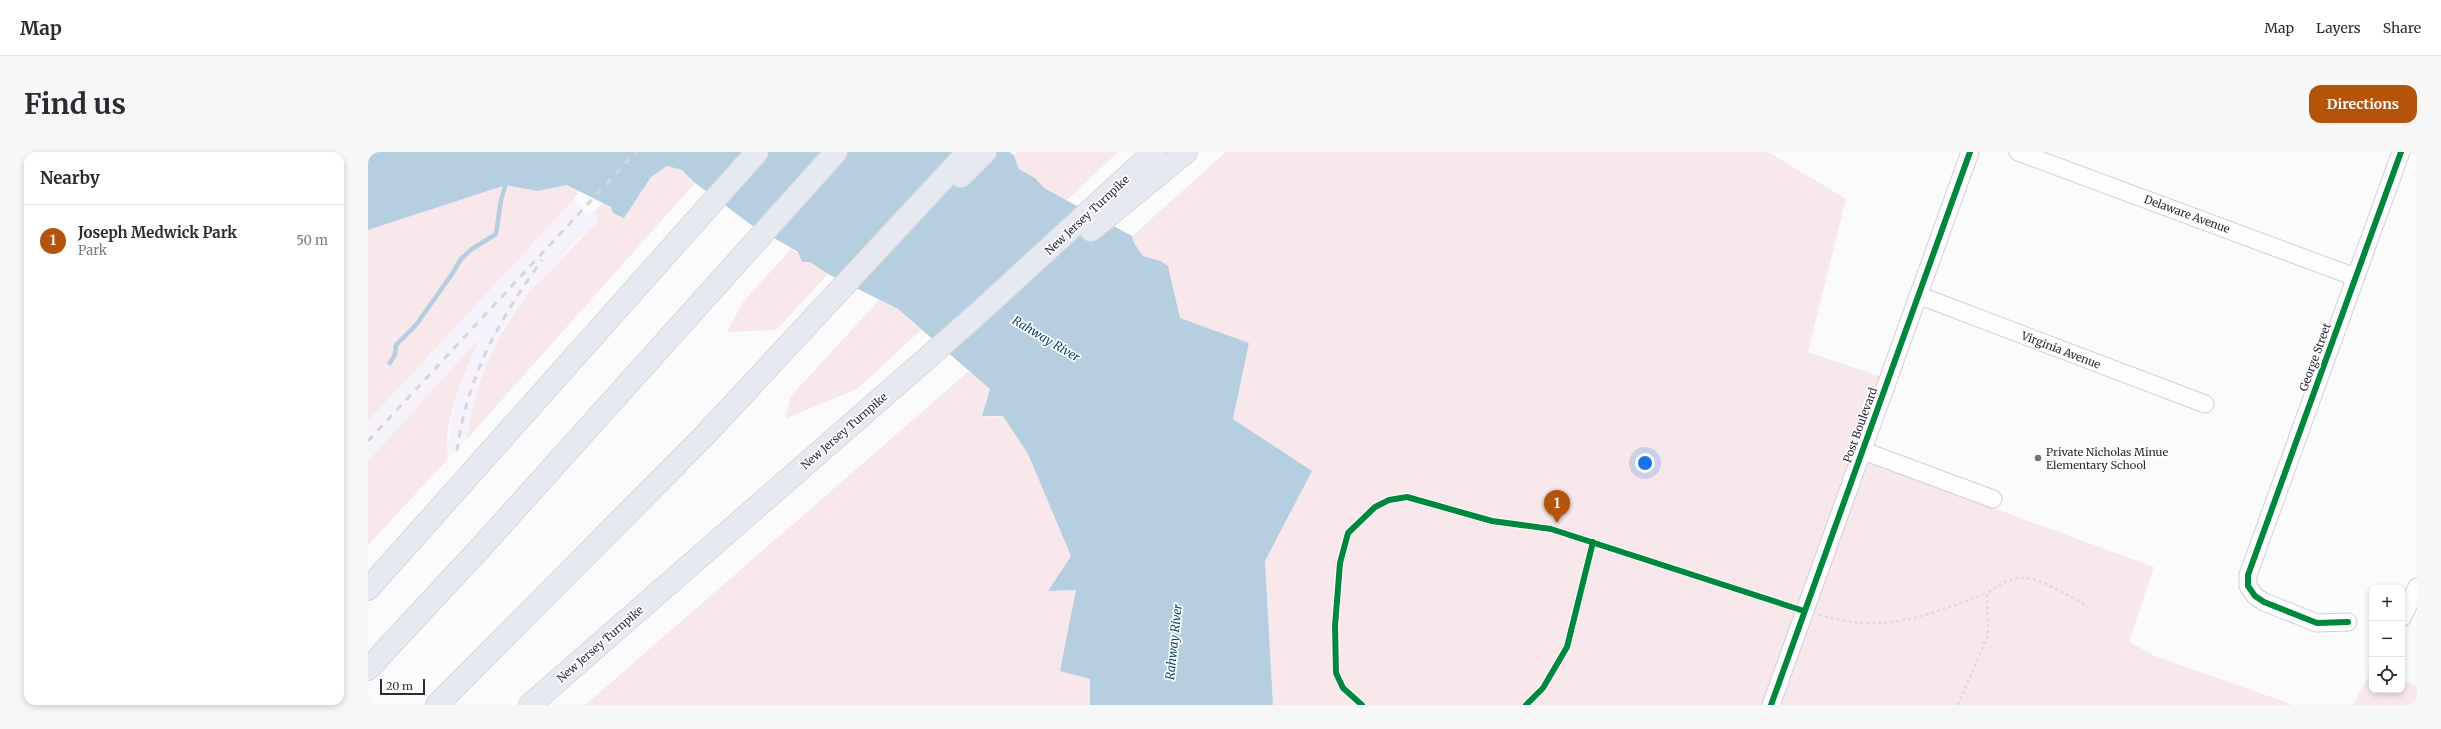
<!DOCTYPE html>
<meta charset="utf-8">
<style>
body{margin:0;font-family:Merriweather,serif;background:#f7f7f7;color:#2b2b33}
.controls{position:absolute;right:12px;bottom:12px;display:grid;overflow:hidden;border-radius:8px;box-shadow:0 2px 6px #0003}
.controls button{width:36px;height:36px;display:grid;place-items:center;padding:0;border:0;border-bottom:1px solid #e1e1e2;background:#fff;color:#2b2b33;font:20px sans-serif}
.scale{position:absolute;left:12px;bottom:10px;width:45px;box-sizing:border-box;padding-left:4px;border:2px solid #2f2a37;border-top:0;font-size:11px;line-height:14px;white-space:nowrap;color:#2f2a37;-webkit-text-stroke:3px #fff;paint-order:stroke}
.you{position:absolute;left:1277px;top:311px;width:14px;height:14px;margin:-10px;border:3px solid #fff;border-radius:50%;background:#1a73e8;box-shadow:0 0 0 6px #1a73e833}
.badge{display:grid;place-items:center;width:26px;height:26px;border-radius:50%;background:#b45309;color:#fff;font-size:13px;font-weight:700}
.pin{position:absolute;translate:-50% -33px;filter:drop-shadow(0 1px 2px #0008)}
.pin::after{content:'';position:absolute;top:21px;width:14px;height:12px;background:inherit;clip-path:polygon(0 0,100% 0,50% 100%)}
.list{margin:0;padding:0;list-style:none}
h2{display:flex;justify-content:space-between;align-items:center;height:52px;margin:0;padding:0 16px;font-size:17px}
h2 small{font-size:13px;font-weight:400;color:#7c7c81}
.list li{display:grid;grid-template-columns:26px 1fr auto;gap:12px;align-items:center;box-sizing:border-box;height:72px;padding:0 16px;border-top:1px solid #e1e1e2}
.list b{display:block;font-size:15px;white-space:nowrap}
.list p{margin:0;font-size:13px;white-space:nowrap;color:#7c7c81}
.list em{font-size:13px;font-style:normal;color:#7c7c81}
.icon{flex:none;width:22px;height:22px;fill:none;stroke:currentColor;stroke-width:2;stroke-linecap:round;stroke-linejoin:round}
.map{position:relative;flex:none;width:2049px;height:553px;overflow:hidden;border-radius:12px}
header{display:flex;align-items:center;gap:24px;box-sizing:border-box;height:56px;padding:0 20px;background:#fff;border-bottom:1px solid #e1e1e2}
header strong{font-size:19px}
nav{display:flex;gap:22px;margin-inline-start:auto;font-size:14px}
.intro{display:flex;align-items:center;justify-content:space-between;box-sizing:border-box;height:96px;padding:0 24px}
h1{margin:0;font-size:28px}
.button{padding:10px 18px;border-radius:12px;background:#b45309;color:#fff;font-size:14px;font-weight:700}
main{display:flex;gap:24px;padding:0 24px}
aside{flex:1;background:#fff;border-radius:12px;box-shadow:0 2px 6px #0003}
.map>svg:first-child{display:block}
.built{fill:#f6f3fc}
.green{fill:#f8e8eb}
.water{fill:#b5cee0}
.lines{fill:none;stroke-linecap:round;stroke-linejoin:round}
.stream{stroke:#b5cee0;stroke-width:4.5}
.minor-casing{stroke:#d2cfd6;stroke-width:19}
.highway-casing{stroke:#d8d7d9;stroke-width:24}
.path{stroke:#dcdcdc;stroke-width:2.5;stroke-dasharray:3 3;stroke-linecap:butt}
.minor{stroke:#fefefe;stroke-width:17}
.highway{stroke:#e7e9f2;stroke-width:22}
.rail{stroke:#d6d6d6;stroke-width:3;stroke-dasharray:7 7;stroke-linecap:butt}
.cycleway-casing{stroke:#fff;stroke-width:8}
.cycleway{stroke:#00873e;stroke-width:6}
.poi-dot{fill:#76737c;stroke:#fff;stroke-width:1.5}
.labels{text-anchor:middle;stroke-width:3.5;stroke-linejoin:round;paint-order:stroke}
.street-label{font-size:11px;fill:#2f2a37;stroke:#fff}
.poi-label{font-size:11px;fill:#2f2a37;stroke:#fff;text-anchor:start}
.water-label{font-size:12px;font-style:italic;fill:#044567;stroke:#fff}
</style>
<header>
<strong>Map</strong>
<nav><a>Map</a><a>Layers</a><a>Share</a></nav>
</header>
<div class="intro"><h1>Find us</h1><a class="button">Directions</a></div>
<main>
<aside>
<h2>Nearby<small></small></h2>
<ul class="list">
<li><span class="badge">1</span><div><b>Joseph Medwick Park</b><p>Park</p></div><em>50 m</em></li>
</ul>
</aside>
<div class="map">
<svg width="2049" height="553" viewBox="0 0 2049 553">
<rect width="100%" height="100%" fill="#fbfbfb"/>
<path class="built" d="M206,47L220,61L226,59L231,69L211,86L168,134L144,164L125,198L115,223L101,267L99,287L80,307L79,299L83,268L90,241L111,188L0,309V269Z"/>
<path class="green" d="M650,0H750L698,49L676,36L667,26L651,17L646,3Z
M858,0H1400L1478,47L1440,200L1525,229L1495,308L1786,415L1761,490L1787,504L1926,553H905L897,409L944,319L865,267L881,191L812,166L800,114L793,109L775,104L766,91L764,84Z
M299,14L314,18L327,31L99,287C106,231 131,176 167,134C175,126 183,118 191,110C204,96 216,82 231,69L226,59L235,51L256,66L283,25Z
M138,33L169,39L199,33L211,39L206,47L0,269V78Z
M423,97L460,122L408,178L359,180L375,150Z
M511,148L530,157L553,178L489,237L417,267L423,244Z
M112,186C97,223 74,267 80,307L0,393V309Z
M601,219L616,229L622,237L618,248L620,265L635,264L660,302L703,404L681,439L709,438L693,518L722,527V553H217Z
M2004,518V538H2034V528L2049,534V553H1985Z"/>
<path class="water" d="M0,0H641L646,3L651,17L667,26L676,36L764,84L766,91L775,104L793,109L800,114L812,166L881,191L865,267L944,319L897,409L905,553H722V527L692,519L708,438L680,439L703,404L660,302L635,264H614L622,237L530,157L460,122L442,110H434L430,100L382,72L327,31L314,18L299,14L283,25L256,66L245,61L243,55L199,33L169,39L138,33L0,78Z"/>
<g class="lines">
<path class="stream" d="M22,211L27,202L28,193L48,173L84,122L93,107L104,97L128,82L133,48L139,28"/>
<g class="minor-casing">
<path id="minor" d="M1650,0L1987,125
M1550,143L1837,252
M1493,298L1625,347
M2034,466L2049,435
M1980,470L1949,471L1896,450L1887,444L1880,434V423L2033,0
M1403,553L1602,0"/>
</g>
<g class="highway-casing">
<path id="highway" d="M593,24L617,0
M723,78L818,0
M0,437L389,0
M0,517L116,392L468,0
M69,553L338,282L600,0
M162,553L605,166L786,0"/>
</g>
<path class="path" d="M1451,463C1517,482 1558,464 1619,441
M1590,553L1620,483L1619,441C1629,434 1643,425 1656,426C1674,426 1703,446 1720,454"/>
<use href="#minor" class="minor"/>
<use href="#highway" class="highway"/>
<path class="rail" d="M0,289L268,0
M89,299C99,224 131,168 174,108"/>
<g class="cycleway-casing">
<path id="cycleway" d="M1980,470L1949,471L1896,450L1887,444L1880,434V423L2033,0
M994,553L975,536L968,521L967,474L972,411L980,381L1007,355L1021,348L1039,345L1124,369L1183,377L1436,459
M1158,553L1175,536L1199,495L1225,390
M1403,553L1602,0"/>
</g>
<use href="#cycleway" class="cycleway"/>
</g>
<circle class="poi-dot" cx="1670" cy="306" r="4"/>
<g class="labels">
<g class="street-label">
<text transform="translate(1819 62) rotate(20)" y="4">Delaware Avenue</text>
<text transform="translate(719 63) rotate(-43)" y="4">New Jersey Turnpike</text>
<text transform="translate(1693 198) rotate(21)" y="4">Virginia Avenue</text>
<text transform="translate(1947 205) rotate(-70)" y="4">George Street</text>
<text transform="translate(1492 273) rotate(-70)" y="4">Post Boulevard</text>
<text transform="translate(476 279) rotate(-41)" y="4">New Jersey Turnpike</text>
<text transform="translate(232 492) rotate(-41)" y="4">New Jersey Turnpike</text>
</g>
<g class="poi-label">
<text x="1678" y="304">Private Nicholas Minue<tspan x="1678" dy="13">Elementary School</tspan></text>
</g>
<g class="water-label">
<text transform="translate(678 187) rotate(31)" y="4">Rahway River</text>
<text transform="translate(806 490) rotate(-84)" y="4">Rahway River</text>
</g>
</g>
</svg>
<div class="controls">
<button>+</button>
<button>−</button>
<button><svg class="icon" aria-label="locate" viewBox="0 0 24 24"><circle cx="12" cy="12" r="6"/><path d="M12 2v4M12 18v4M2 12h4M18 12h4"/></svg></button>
</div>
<div class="scale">20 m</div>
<div class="you"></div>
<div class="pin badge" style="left:1189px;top:371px">1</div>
</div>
</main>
